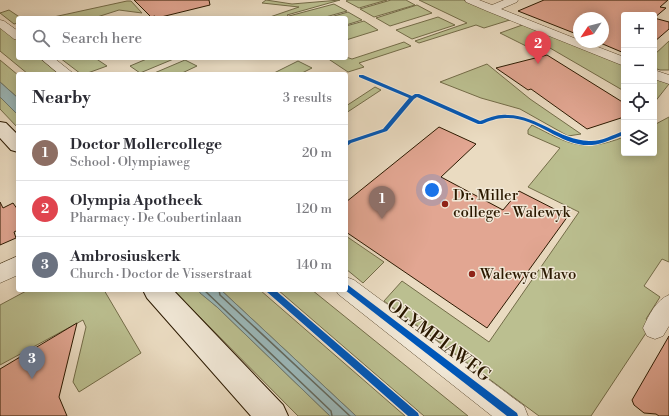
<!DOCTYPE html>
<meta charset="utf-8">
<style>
body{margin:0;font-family:"Libre Bodoni",serif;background:#f2f2f3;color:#2b2b33}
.controls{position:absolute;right:12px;top:12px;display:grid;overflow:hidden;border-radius:4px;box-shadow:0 2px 10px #0003}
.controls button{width:36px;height:36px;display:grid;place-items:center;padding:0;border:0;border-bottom:1px solid #e1e1e2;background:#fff;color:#2b2b33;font:20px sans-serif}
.compass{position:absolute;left:573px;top:12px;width:36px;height:36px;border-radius:50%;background:#fff;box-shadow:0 2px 10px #0003;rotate:235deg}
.you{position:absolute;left:432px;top:190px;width:14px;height:14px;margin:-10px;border:3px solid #fff;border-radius:50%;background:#1a73e8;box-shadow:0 0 0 6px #1a73e833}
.badge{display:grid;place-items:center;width:26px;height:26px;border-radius:50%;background:#b45309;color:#fff;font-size:13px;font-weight:700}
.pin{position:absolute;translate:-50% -33px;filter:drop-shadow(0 1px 2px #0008)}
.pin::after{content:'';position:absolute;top:21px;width:14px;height:12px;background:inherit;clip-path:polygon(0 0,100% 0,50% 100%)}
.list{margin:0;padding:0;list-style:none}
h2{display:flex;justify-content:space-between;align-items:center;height:52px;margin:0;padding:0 16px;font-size:17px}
h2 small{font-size:13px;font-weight:400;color:#7c7c81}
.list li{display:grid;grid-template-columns:26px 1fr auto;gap:12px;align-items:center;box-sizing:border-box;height:56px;padding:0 16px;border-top:1px solid #e1e1e2}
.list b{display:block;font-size:15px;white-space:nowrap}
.list p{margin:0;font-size:13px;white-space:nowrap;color:#7c7c81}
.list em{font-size:13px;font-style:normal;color:#7c7c81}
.icon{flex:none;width:22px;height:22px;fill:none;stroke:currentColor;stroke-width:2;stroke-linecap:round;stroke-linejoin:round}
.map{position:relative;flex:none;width:669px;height:416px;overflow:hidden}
.search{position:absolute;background:#fff;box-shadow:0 2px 10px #0003;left:16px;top:16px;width:332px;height:44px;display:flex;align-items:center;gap:10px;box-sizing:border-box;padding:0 14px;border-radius:4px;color:#7c7c81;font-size:15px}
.panel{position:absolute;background:#fff;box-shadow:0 2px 10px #0003;left:16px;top:72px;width:332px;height:220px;border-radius:4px}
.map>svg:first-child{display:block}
.green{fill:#bbbf90;stroke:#736c48}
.water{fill:#9bb9bb;stroke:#6e7970}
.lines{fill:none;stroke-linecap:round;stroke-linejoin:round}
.shore{stroke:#63695e;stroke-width:1.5}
.building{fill:#e2a692;stroke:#2b1900}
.street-casing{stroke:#5b4a30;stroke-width:1}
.secondary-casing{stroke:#2b1900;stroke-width:2}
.street{fill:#f1e8d7;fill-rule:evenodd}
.secondary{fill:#f1e8d7;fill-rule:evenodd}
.cycleway-casing{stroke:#f1e8d7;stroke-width:2}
.cycleway{fill:#0057b8;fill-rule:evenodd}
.poi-dot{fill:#8f2418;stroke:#f1e8d7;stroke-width:1.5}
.labels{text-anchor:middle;stroke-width:3;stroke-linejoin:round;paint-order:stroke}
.poi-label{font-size:15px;fill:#2b1900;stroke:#f1e8d7;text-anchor:start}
.near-street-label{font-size:18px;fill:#2b1900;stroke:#f1e8d7}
</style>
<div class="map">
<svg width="669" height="416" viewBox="0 0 669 416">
<rect width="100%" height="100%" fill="#eadbc1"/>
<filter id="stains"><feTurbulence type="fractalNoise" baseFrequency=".005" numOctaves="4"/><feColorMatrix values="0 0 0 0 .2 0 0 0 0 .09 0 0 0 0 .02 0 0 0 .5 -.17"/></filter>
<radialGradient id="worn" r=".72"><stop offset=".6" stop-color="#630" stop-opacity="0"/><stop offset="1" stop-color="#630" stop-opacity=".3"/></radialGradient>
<path class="green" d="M266,0L292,4L340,0L287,15L291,18H267L299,7L262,3Z
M348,0H387L359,8L346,1Z
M391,0H406L415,5L374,17L360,9Z
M419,0H467L513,19L484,28L476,25L419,43L415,41L467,23Z
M127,1H131L142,13L119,10L94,18H49Z
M334,4L347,11L322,18H293L289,16Z
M417,5L432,13L390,26L376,18Z
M9,10L21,18H18V23L14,24L0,13Z
M348,12L362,20L346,25V18H327Z
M438,17L455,25L412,39L396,30Z
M364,21L378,30L346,40V26Z
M525,24L624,65V91L550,48L536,51L500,33Z
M0,26L18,40V58H42L62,74H28L0,51Z
M669,41V70H660L654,68V55Z
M404,42L411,46L359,63L364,67L348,72L327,58L346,57L352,59Z
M60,58H95L107,66L85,74H81Z
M149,58H176L140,73L130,66Z
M0,60L18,75V98L0,82Z
M185,60L197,66L180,74H152Z
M298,61L312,68L300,74H272Z
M487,64L530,99L581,134L568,136L520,109L481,98L440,82Z
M654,77L669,84L654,103Z
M375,87L381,90L346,113V106Z
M0,97L18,115V128L0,109Z
M669,117V262L662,259L644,286L660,297L646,319L653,323L650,327L591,416H539L384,301L402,281L489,342L579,212L528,187L560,148L528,134V130L532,125C569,144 582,153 624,137V153H654V125Z
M346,236L384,262L363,283L346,269Z
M28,290H104L141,353L79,392L73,382L86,327L83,320L0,365V305Z
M173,290H199L201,293L217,307L330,416H298Z
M221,290H260L405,416H356Z
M278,290H312L468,416H424Z"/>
<path class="water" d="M0,82L18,98V115L0,97Z
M199,290H221L356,416H330L217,307L200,293Z"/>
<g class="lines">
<path class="shore" d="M204,290L331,411L332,416
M219,290L220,295L350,416"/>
</g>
<path class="building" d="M134,0H209L210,5L157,18L155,16L151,17Z
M544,0H668L660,7L666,8L654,18L669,22V29L654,42V15H624V53L598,42H603V18H579V35L518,11Z
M547,55L624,103V117L587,129L531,89L528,90L496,68Z
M439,127L476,144L441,177L503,210L519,191L568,216L487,328L346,232V202Z
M0,202L3,208L13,203L18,210V230L14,232L16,238L0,245Z
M77,323L59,397L67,416H0V369Z
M669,336V416H659L656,414L644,413L634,405L632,400Z"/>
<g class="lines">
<g class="street-casing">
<path id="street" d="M465,0H479L492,5L504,0H518L517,2L501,9L579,40V42H585L624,57V66L487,11L466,2Z
M0,20L4,21L18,31V40L14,39L0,28Z
M40,58H54L74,74H59Z
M654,70L669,75V84L654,79Z
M18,256V275L0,283V264Z
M346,277L354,280L524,406L528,416H492L338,294L336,290H346Z
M669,295V326L663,336L655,339L647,336L643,328C649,315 656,300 669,295Z"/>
</g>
<g class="secondary-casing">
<path id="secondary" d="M0,122L6,123L18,135V152L11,150L0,138Z
M143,290H173L283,405L288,416H251L147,298Z"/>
</g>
<use href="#street" class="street"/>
<use href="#secondary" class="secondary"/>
<g class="cycleway-casing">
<path id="cycleway" d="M359,75H363L412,96L415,94H419L480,121C489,118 498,114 507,115C537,115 559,140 589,141C601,142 612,135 624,131V135C614,138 603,144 592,145C560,147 537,116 505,118C497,118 489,121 482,124H478L417,97L414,99L387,131L351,143L346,147V142L347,141L383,129L409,98L359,77Z
M346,284L348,285L517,413L518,416H507L345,290H346Z
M266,290H275L418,413L419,416H408L267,292Z"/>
</g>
<use href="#cycleway" class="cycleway"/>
</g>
<g class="poi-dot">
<circle cx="445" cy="204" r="4"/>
<circle cx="472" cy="274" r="4"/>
</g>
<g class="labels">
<g class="poi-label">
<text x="453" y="200">Dr. Miller<tspan x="453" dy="17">college - Walewyk</tspan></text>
<text x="480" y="279">Walewyc Mavo</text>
</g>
<g class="near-street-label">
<text transform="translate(439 340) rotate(37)" y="6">OLYMPIAWEG</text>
</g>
</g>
<rect width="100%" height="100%" filter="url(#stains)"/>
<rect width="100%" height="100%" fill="url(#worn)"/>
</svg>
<div class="controls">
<button>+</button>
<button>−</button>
<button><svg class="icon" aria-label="locate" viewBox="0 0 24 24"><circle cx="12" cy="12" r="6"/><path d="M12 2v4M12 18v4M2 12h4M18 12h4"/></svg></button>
<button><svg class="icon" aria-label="layers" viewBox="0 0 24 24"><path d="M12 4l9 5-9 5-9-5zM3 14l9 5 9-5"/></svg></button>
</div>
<svg class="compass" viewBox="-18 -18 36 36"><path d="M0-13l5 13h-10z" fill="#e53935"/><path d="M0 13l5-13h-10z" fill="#7c7c81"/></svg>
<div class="you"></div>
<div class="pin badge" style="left:382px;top:219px;background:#8d6e63">1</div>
<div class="pin badge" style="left:538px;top:64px;background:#e0444e">2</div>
<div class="pin badge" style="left:32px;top:379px;background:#6b7280">3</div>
<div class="search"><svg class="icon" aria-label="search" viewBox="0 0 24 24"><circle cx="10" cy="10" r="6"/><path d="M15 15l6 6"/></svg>Search here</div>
<section class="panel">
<h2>Nearby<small>3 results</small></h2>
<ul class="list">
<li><span class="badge" style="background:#8d6e63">1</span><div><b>Doctor Mollercollege</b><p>School · Olympiaweg</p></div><em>20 m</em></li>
<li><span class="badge" style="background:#e0444e">2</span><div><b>Olympia Apotheek</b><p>Pharmacy · De Coubertinlaan</p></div><em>120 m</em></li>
<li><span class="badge" style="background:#6b7280">3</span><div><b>Ambrosiuskerk</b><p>Church · Doctor de Visserstraat</p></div><em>140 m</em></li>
</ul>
</section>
</div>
